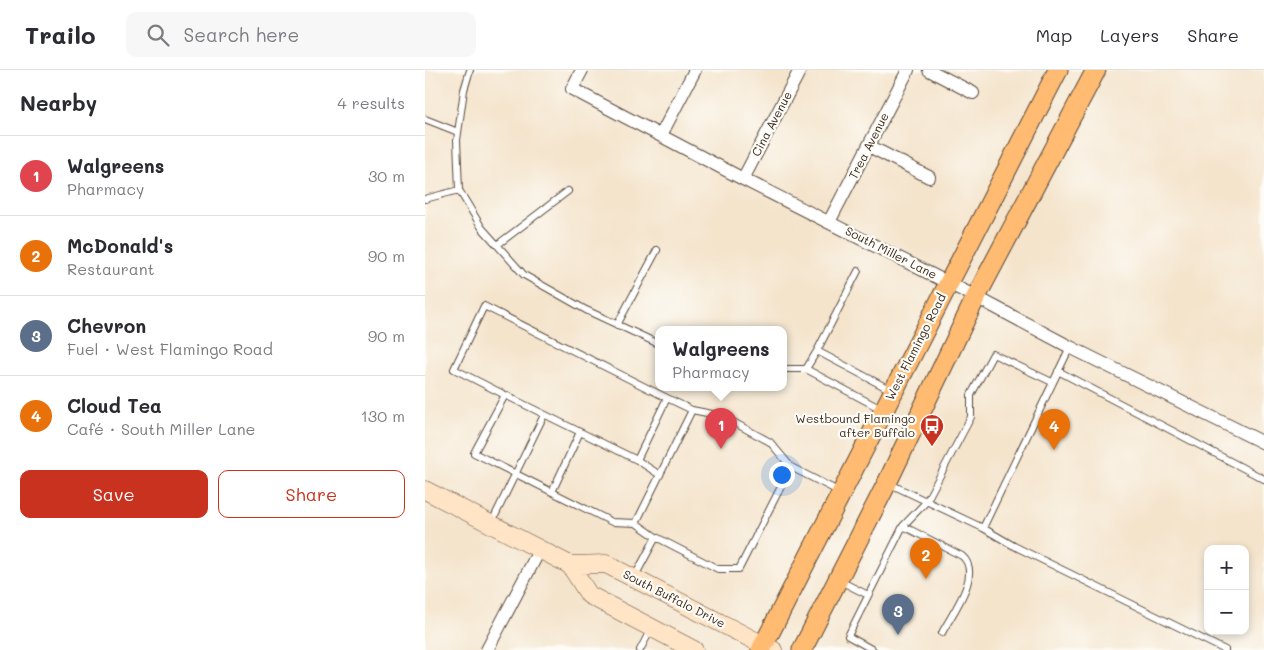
<!DOCTYPE html>
<meta charset="utf-8">
<style>
body{margin:0;font-family:Mali,sans-serif;background:#f7f7f7;color:#2b2b33}
.controls{position:absolute;right:15px;bottom:15px;display:grid;overflow:hidden;border-radius:10px;box-shadow:0 2px 8px #0003}
.controls button{width:45px;height:45px;display:grid;place-items:center;padding:0;border:0;border-bottom:1px solid #e1e1e2;background:#fff;color:#2b2b33;font:25px sans-serif}
.you{position:absolute;left:356px;top:404px;width:18px;height:18px;margin:-12px;border:4px solid #fff;border-radius:50%;background:#1a73e8;box-shadow:0 0 0 8px #1a73e833}
.badge{display:grid;place-items:center;width:32px;height:32px;border-radius:50%;background:#c8321e;color:#fff;font-size:16px;font-weight:700}
.pin{position:absolute;translate:-50% -41px;filter:drop-shadow(0 1px 2px #0008)}
.pin::after{content:'';position:absolute;top:26px;width:18px;height:15px;background:inherit;clip-path:polygon(0 0,100% 0,50% 100%)}
.popup{position:absolute;left:230px;top:256px;width:132px;height:65px;box-sizing:border-box;display:grid;place-content:center;border-radius:10px;background:#fff;filter:drop-shadow(0 1px 4px #0005);font-size:16px;white-space:nowrap;color:#7c7c81}
.popup b{font-size:19px;color:#2b2b33}
.popup::after{content:'';position:absolute;left:50%;top:100%;margin-left:-10px;border:10px solid transparent;border-top-color:#fff}
.list{margin:0;padding:0;list-style:none}
h2{display:flex;justify-content:space-between;align-items:center;height:65px;margin:0;padding:0 20px;font-size:21px}
h2 small{font-size:16px;font-weight:400;color:#7c7c81}
.list li{display:grid;grid-template-columns:32px 1fr auto;gap:15px;align-items:center;box-sizing:border-box;height:80px;padding:0 20px;border-top:1px solid #e1e1e2}
.list b{display:block;font-size:19px;white-space:nowrap}
.list p{margin:0;font-size:16px;white-space:nowrap;color:#7c7c81}
.list em{font-size:16px;font-style:normal;color:#7c7c81}
.actions{display:flex;gap:10px;padding:15px 20px}
.actions a{flex:1;padding:11px 0;border:1px solid #c8321e;border-radius:10px;text-align:center;font-size:18px;color:#c8321e}
.actions .main{background:#c8321e;color:#fff}
.icon{flex:none;width:28px;height:28px;fill:none;stroke:currentColor;stroke-width:2;stroke-linecap:round;stroke-linejoin:round}
.map{position:relative;flex:none;width:839px;height:580px;overflow:hidden}
header{display:flex;align-items:center;gap:30px;box-sizing:border-box;height:70px;padding:0 25px;background:#fff;border-bottom:1px solid #e1e1e2}
header strong{font-size:24px}
nav{display:flex;gap:28px;margin-inline-start:auto;font-size:18px}
.search{width:350px;height:45px;background:#f7f7f7;display:flex;align-items:center;gap:12px;box-sizing:border-box;padding:0 18px;border-radius:10px;color:#7c7c81;font-size:19px}
main{display:flex}
aside{flex:1;background:#fff}
.map>svg:first-child{display:block}
.lines{fill:none;stroke-linecap:round;stroke-linejoin:round}
.lane-casing{stroke:#574638;stroke-width:8}
.street-casing{stroke:#574638;stroke-width:14}
.secondary-casing{stroke:#574638;stroke-width:19}
.primary-casing{stroke:#574638;stroke-width:21}
.lane{stroke:#fff;stroke-width:6}
.street{stroke:#fff;stroke-width:12}
.secondary{stroke:#ffe4c6;stroke-width:18}
.primary{stroke:#ffbb71;stroke-width:19}
.labels{text-anchor:middle;stroke-width:4.5;stroke-linejoin:round;paint-order:stroke}
.street-label{font-size:12px;fill:#3b2a1e;stroke:#fdfcf7}
.poi-label{font-size:12px;fill:#3b2a1e;stroke:#fdfcf7;text-anchor:end}
</style>
<header>
<strong>Trailo</strong>
<div class="search"><svg class="icon" aria-label="search" viewBox="0 0 24 24"><circle cx="10" cy="10" r="6"/><path d="M15 15l6 6"/></svg>Search here</div>
<nav><a>Map</a><a>Layers</a><a>Share</a></nav>
</header>
<main>
<aside>
<h2>Nearby<small>4 results</small></h2>
<ul class="list">
<li><span class="badge" style="background:#e0444e">1</span><div><b>Walgreens</b><p>Pharmacy</p></div><em>30 m</em></li>
<li><span class="badge" style="background:#e8710a">2</span><div><b>McDonald's</b><p>Restaurant</p></div><em>90 m</em></li>
<li><span class="badge" style="background:#5c6f8a">3</span><div><b>Chevron</b><p>Fuel · West Flamingo Road</p></div><em>90 m</em></li>
<li><span class="badge" style="background:#e8710a">4</span><div><b>Cloud Tea</b><p>Café · South Miller Lane</p></div><em>130 m</em></li>
</ul>
<div class="actions"><a class="main">Save</a><a>Share</a></div>
</aside>
<div class="map">
<svg width="839" height="580" viewBox="0 0 839 580">
<rect width="100%" height="100%" fill="#fdfcf7"/>
<filter id="ink" filterUnits="userSpaceOnUse"><feTurbulence type="fractalNoise" baseFrequency=".02" numOctaves="2"/><feDisplacementMap in="SourceGraphic" scale="10" xChannelSelector="R" yChannelSelector="G"/><feConvolveMatrix kernelMatrix="1 2 1 2 8 2 1 2 1" color-interpolation-filters="sRGB"/></filter>
<filter id="wash" filterUnits="userSpaceOnUse"><feTurbulence type="fractalNoise" baseFrequency=".0096" numOctaves="4" result="noise"/><feDisplacementMap in="SourceGraphic" scale="20" xChannelSelector="R" yChannelSelector="G"/><feGaussianBlur stdDeviation="1.12" result="paint"/><feColorMatrix in="noise" values="0 0 0 0 0 0 0 0 0 0 0 0 0 0 0 0 0 1.4 0 .05"/><feComposite in="paint" operator="in"/></filter>
<g filter="url(#wash)">
<rect width="100%" height="100%" fill="#f4e4cc"/>
</g>
<g filter="url(#ink)">
<g class="lines">
<g class="lane-casing">
<path id="lane" d="M0,49L33,62
M34,120L32,70L39,20L45,0
M0,129L34,120L57,158L99,205L161,240L234,274
M72,175L143,121
M192,255L232,180
M392,281L466,320
M358,299H381L458,340
M381,299L392,281L433,201
M633,301L839,409
M80,325L29,299L59,236L242,328L212,390L80,325L49,383L187,452L211,453
M242,328L267,340
M212,390L235,405
M366,397L345,372L297,346L267,340L211,453L231,467L293,499H314L366,397L415,422
M463,413L558,458L589,476L800,580
M127,422L155,362
M66,454L119,345
M478,456L537,486C558,504 527,543 517,563
M558,458L645,277
M209,508L231,467
M415,511L443,525
M215,580L226,559
M448,580L423,566L478,456L501,432L546,347V325L568,284L627,312"/>
</g>
<g class="street-casing">
<path id="street" d="M157,0L147,19L318,109L551,227L645,277L839,373
M504,0L548,23
M236,65L270,0
M444,76L504,107
M318,109L375,0
M404,152L483,0
M62,580L115,479"/>
</g>
<g class="secondary-casing">
<path id="secondary" d="M0,420L145,495L181,494L348,580
M145,495L164,525L269,580"/>
</g>
<g class="primary-casing">
<path id="primary" d="M336,580L633,0
M377,580L462,413L551,227L671,0"/>
</g>
<use href="#lane" class="lane"/>
<use href="#street" class="street"/>
<use href="#secondary" class="secondary"/>
<use href="#primary" class="primary"/>
</g>
</g>
<defs>
<g id="bus-pin" transform="scale(1.25)"><path d="M0 17L-7.5 6A9.5 9.5 0 1 1 7.5 6Z" fill="#c8321e" stroke="#fdfcf7"/><path d="M-5-6H5V4H4V6H2V4H-2V6H-4V4H-5ZM-3.5-4V0h7V-4ZM-3.5 1.2v1.5H-2V1.2ZM2 1.2v1.5H3.5V1.2Z" fill="#fff"/></g>
</defs>
<g fill-rule="evenodd">
<use href="#bus-pin" x="507" y="356"/>
</g>
<g class="labels">
<g class="street-label">
<text transform="translate(347 54) rotate(-62)" y="4">Cina Avenue</text>
<text transform="translate(444 76) rotate(-63)" y="4">Trea Avenue</text>
<text transform="translate(466 183) rotate(27)" y="4">South Miller Lane</text>
<text transform="translate(491 277) rotate(-63)" y="4">West Flamingo Road</text>
<text transform="translate(249 529) rotate(27)" y="4">South Buffalo Drive</text>
</g>
<g class="poi-label">
<text x="490" y="353">Westbound Flamingo<tspan x="490" dy="14">after Buffalo</tspan></text>
</g>
</g>
</svg>
<div class="controls">
<button>+</button>
<button>−</button>
</div>
<div class="you"></div>
<div class="pin badge" style="left:296px;top:379px;background:#e0444e">1</div>
<div class="popup"><b>Walgreens</b>Pharmacy</div>
<div class="pin badge" style="left:501px;top:509px;background:#e8710a">2</div>
<div class="pin badge" style="left:473px;top:565px;background:#5c6f8a">3</div>
<div class="pin badge" style="left:629px;top:380px;background:#e8710a">4</div>
</div>
</main>
